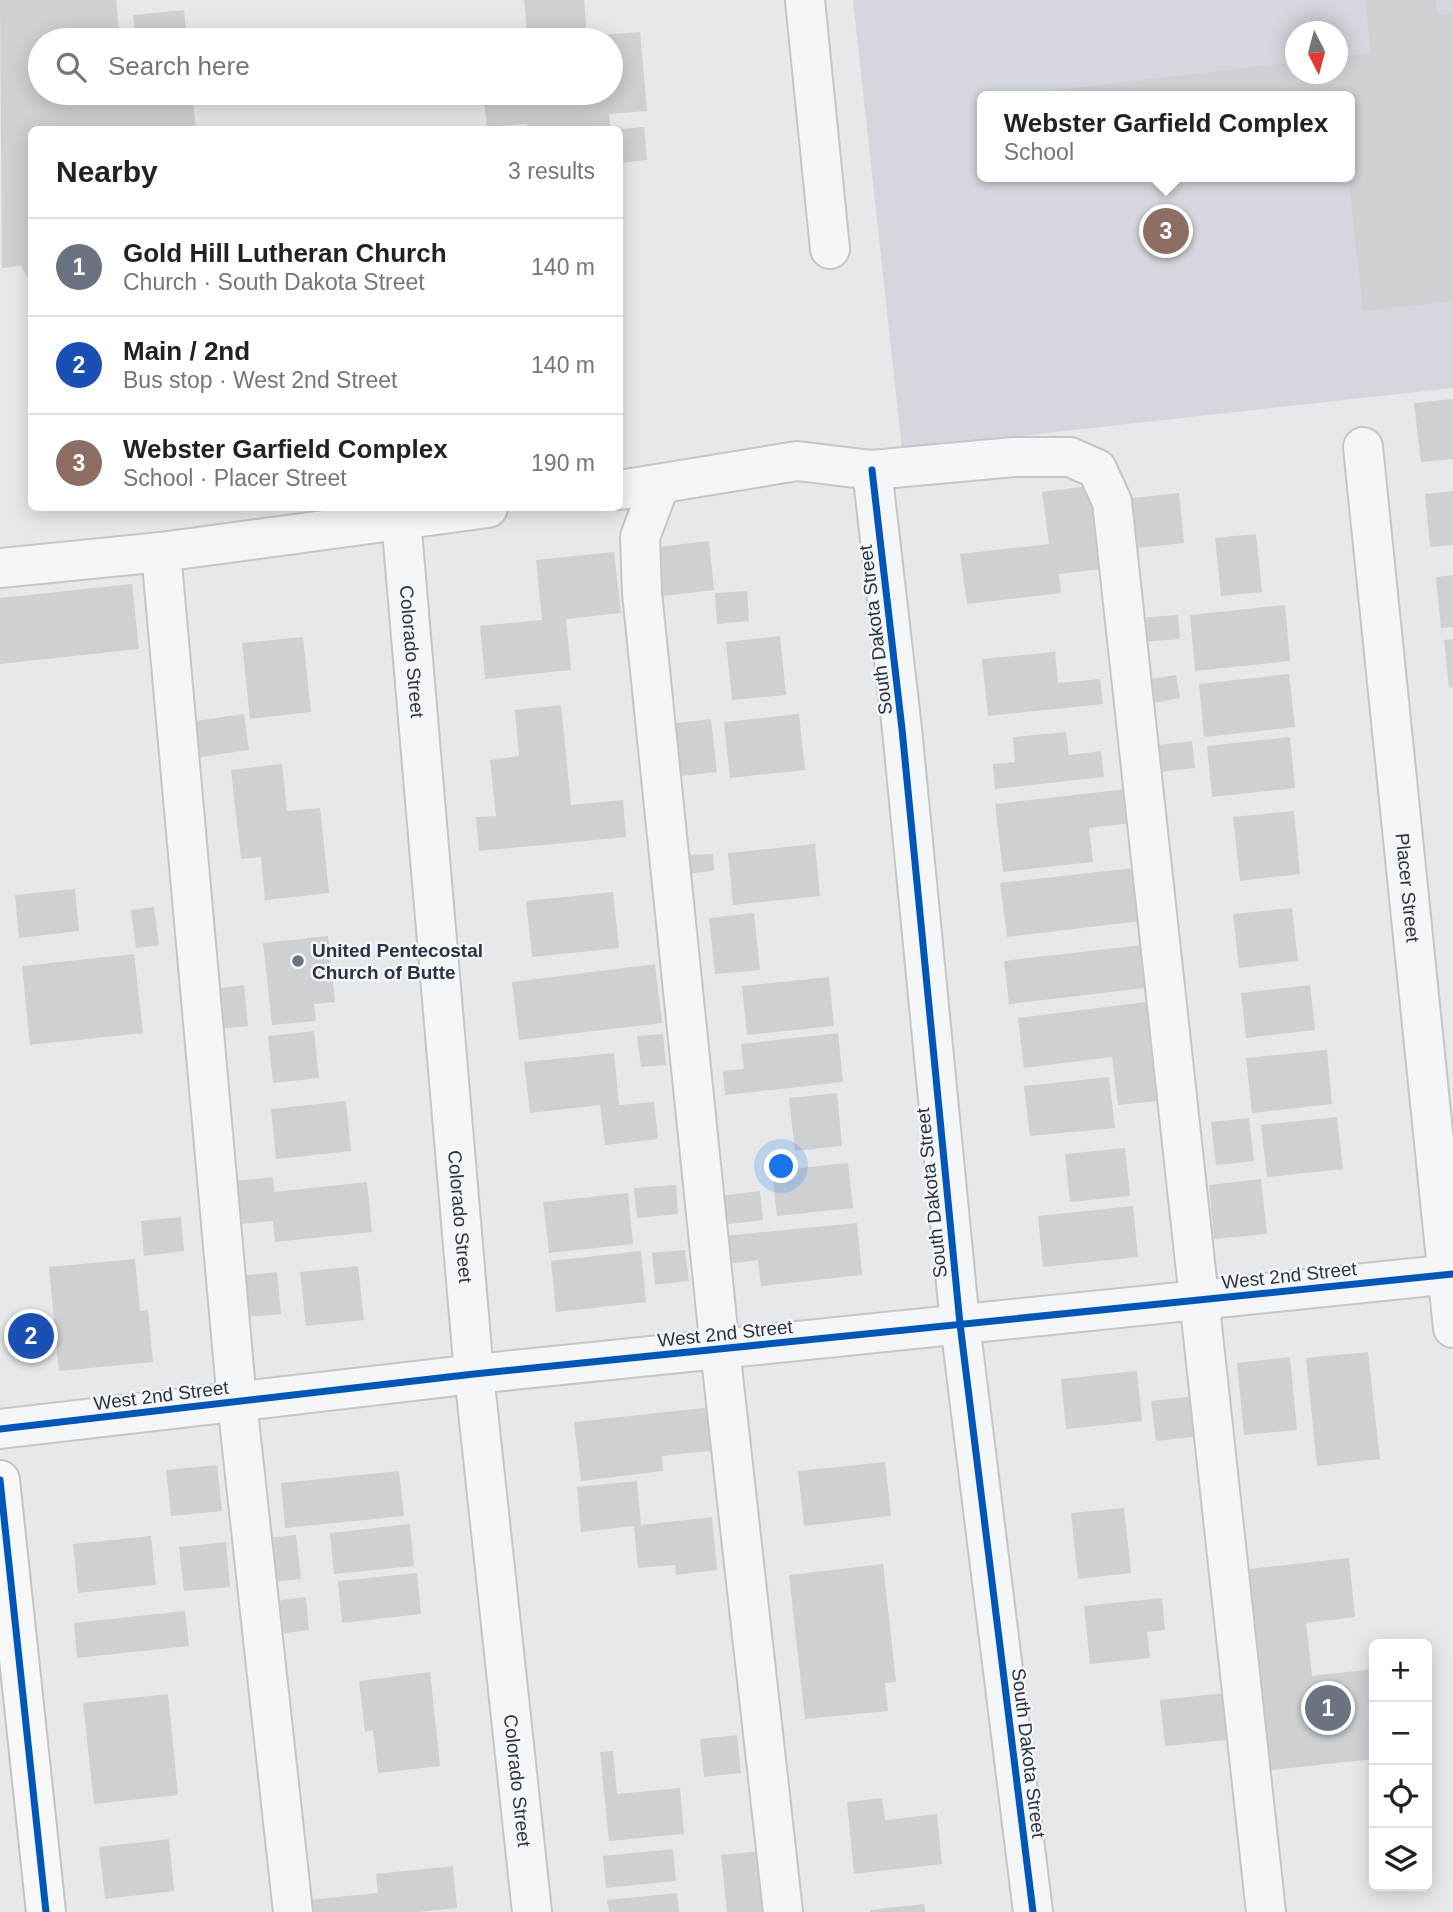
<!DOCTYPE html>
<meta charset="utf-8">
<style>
body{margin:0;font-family:Arial,sans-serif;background:#f6f6f6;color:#222}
.controls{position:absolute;right:21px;bottom:21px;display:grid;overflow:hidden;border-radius:10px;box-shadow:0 4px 18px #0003}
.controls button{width:63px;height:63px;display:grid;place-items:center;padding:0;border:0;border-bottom:2px solid #e0e0e0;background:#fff;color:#222;font:35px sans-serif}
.compass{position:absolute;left:1285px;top:21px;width:63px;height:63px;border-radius:50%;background:#fff;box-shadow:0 4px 18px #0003;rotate:174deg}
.you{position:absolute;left:782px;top:1167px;width:24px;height:24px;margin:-18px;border:5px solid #fff;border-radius:50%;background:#1a73e8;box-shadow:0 0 0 10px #1a73e833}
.badge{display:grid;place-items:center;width:46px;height:46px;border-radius:50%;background:#b45309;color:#fff;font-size:23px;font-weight:700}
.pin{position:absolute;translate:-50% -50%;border:4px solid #fff;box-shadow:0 2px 7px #0006}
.popup{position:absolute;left:977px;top:91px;width:378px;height:91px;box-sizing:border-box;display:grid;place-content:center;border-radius:10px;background:#fff;filter:drop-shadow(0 2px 5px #0005);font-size:23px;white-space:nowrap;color:#767676}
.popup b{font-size:26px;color:#222}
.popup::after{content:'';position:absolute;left:50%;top:100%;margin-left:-14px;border:14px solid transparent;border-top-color:#fff}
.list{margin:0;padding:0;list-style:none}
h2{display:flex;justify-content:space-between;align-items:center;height:91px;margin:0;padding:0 28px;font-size:30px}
h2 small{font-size:23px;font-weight:400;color:#767676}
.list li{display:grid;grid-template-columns:46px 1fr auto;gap:21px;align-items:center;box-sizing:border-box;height:98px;padding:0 28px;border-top:2px solid #e0e0e0}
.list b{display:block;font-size:26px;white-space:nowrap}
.list p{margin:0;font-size:23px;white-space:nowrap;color:#767676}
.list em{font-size:23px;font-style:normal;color:#767676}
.icon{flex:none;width:38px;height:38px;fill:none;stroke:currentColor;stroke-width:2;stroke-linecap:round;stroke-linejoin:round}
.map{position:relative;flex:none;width:1453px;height:1912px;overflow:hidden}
.search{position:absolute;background:#fff;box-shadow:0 4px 18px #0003;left:28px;top:28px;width:595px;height:77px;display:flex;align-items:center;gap:18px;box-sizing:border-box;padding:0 24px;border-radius:38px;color:#767676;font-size:26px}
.panel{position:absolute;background:#fff;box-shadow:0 4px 18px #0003;left:28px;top:126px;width:595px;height:385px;border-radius:10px}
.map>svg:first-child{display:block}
.built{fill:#d4d7dd;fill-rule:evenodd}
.building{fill:#ced0d3}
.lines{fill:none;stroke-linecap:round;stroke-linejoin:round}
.minor-casing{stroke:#c4c6c8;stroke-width:42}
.major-casing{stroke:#c2c5c8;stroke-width:42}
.minor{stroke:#f5f6f7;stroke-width:38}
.major{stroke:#f8f8f8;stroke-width:38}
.cycleway-casing{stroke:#f4f6f9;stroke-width:11}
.cycleway{stroke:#0057b8;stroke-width:7}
.poi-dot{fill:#6c737f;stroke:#f4f6f9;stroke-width:2.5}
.labels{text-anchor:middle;stroke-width:5;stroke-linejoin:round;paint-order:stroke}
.street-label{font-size:19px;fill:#2b3445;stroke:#f4f6f9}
.poi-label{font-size:19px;font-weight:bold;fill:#2b3445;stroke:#f4f6f9;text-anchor:start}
</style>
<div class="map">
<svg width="1453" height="1912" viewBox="0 0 1453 1912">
<rect width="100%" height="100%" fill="#e6e8ea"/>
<path class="built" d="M853,0H1453V388L902,449ZM1296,32H1338V74H1296ZM982,96H1350V177H982Z"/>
<path class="building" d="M0,0H116L119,31L124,40H40V93H192L196,130H32V285L21,266L2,268Z
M524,0H584L587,36L640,32L647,111L609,114L611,130H527V124L487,127L484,102L475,104L474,93H611V40H528Z
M1365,0H1436L1437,15L1453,13V301L1363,311L1348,177L1350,96H1005L1296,62V74H1338V57L1371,53Z
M184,10L187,40H136L133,15Z
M644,127L647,160L620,163V129Z
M1453,399V459L1421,462L1414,403Z
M1089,486L1100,569L1059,574L1061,593L967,604L960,554L1049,544L1042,492Z
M1453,491V545L1430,547L1425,494Z
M1179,493L1184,543L1137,548L1132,498Z
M1256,534L1262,592L1221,596L1215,538Z
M709,541L714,590L663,596L658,547Z
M614,552L621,613L566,619L571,670L485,679L480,626L542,620L536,560Z
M1453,575V627L1441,628L1436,577Z
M132,584L139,649L0,664V598Z
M747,591L749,621L717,624L715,593Z
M1285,605L1290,661L1195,671L1190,615Z
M1178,615L1180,639L1140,642L1138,618Z
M780,636L786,695L732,700L726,642Z
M303,637L311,712L250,719L242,643Z
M1453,639V687L1449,688L1444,640Z
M1055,652L1058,683L1100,679L1103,704L988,716L982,659Z
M1289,674L1295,727L1204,737L1199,684Z
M1176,675L1180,698L1149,704L1145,680Z
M561,705L571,805L623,800L626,837L479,851L476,817L496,816L490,760L519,756L515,710Z
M244,714L249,750L194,758L189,722Z
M799,714L805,770L730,778L724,722Z
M711,719L717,772L674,777L669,724Z
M1066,732L1069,755L1101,751L1104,777L995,789L993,764L1015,762L1013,737Z
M1290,737L1295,788L1212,797L1207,746Z
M1192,741L1195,768L1160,772L1157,745Z
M282,764L287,811L320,808L329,893L265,900L261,857L241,859L231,770Z
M1136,788L1140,822L1089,828L1093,862L1003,872L995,804Z
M1294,811L1300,874L1240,881L1233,817Z
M815,844L820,896L733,905L728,853Z
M713,854L714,871L685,874L684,855Z
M1143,867L1149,920L1007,937L1000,883Z
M75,889L79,931L19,938L15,895Z
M613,892L619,948L532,957L526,901Z
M154,907L159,945L136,948L131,910Z
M1292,908L1298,961L1239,968L1233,914Z
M754,913L760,970L715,974L709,918Z
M328,936L335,1002L314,1004L316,1021L272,1025L263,943Z
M1141,945L1145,988L1009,1004L1004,961Z
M134,954L143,1033L30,1045L22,966Z
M655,964L662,1023L519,1040L512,982Z
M829,977L834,1026L747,1035L742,986Z
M244,985L248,1026L217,1029L213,989Z
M1310,985L1315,1030L1246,1038L1241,993Z
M1146,1002L1159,1101L1118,1105L1112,1057L1024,1068L1018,1018Z
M314,1031L319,1078L273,1083L268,1036Z
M838,1033L843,1082L725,1095L723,1071L744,1069L741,1044Z
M663,1034L666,1065L641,1067L637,1036Z
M1327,1050L1332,1104L1252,1113L1246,1058Z
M614,1053L619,1105L654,1102L658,1139L605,1145L600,1105L530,1113L524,1062Z
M1109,1077L1115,1128L1030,1136L1024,1086Z
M837,1093L842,1146L795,1151L789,1098Z
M346,1101L351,1151L276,1159L271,1109Z
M1337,1117L1343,1169L1267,1177L1261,1125Z
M1249,1118L1254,1161L1216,1165L1211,1122Z
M1125,1148L1130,1196L1070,1202L1065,1154Z
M848,1163L853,1208L777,1216L772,1171Z
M273,1177L274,1192L367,1182L372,1232L275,1242L273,1221L231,1225L226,1182Z
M1261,1179L1267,1234L1214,1239L1209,1185Z
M676,1185L678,1214L637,1218L634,1188Z
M760,1191L763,1220L722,1225L718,1196Z
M628,1193L633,1244L549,1253L543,1202Z
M1133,1206L1138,1257L1043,1267L1038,1216Z
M181,1217L184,1251L144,1256L141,1221Z
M857,1223L862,1275L761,1286L758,1260L726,1264L723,1236Z
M685,1250L689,1281L655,1285L652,1253Z
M641,1251L646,1302L556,1312L551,1261Z
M135,1259L140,1311L148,1310L153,1362L59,1371L49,1267Z
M358,1266L364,1320L306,1326L300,1272Z
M277,1272L281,1314L235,1318L231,1277Z
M1368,1352L1380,1459L1317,1466L1306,1358Z
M1290,1357L1297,1430L1244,1435L1237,1363Z
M1137,1371L1142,1421L1066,1429L1061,1379Z
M1196,1396L1200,1436L1156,1441L1151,1401Z
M712,1407L716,1450L662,1456L663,1471L581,1481L574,1422Z
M885,1462L891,1516L804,1526L798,1471Z
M217,1465L222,1511L171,1516L166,1470Z
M399,1471L404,1516L285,1528L281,1483Z
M637,1481L641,1525L712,1517L717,1570L676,1575L675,1565L638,1568L634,1526L581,1532L577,1487Z
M1124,1508L1131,1573L1078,1579L1071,1513Z
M410,1524L414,1566L334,1574L330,1533Z
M296,1535L301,1579L261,1583L256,1539Z
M151,1536L156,1585L78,1593L73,1544Z
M226,1542L230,1587L184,1591L179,1547Z
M1349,1558L1355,1617L1306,1623L1312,1676L1374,1669V1759L1262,1771L1241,1570Z
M883,1564L896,1682L885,1683L888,1711L805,1719L789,1575Z
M417,1573L421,1614L342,1623L338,1581Z
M306,1597L309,1630L272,1635L268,1602Z
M1162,1598L1165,1630L1147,1632L1150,1658L1090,1664L1084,1606Z
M185,1611L189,1646L77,1658L74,1623Z
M430,1672L440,1766L378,1773L373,1730L365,1732L359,1681Z
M1224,1693L1229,1740L1165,1746L1160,1700Z
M168,1694L178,1795L94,1804L83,1703Z
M737,1735L741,1773L704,1777L700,1739Z
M613,1751L617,1794L680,1788L684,1834L609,1841L600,1752Z
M882,1798L885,1820L937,1814L942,1864L854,1874L847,1802Z
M169,1839L174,1891L105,1899L99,1847Z
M673,1849L676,1881L606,1888L603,1856Z
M762,1851L768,1912H727L721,1855Z
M453,1866L457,1908L419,1912H308L307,1900L378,1893L376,1874Z
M677,1893L679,1912H609L607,1900Z
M924,1904L925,1912H870V1910Z"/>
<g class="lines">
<g class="minor-casing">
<g id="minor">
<path d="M805,0L830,249"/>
<path id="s1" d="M1363,447L1453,1328"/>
<path d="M872,470L902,729L960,1324L1033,1912"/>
<path d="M660,484L640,537L642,593L720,1349L783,1912"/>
<path d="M620,490L797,461L872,470L1014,457H1070L1097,469L1112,502L1266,1912"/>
<path id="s2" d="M401,519L474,1374L532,1912"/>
<path d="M161,552L237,1402L293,1912"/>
<path d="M0,568L161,552L488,508"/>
<path d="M0,1429L474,1374L1453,1274"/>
</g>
</g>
<g class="major-casing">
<path id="major" d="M0,1480L46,1912"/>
</g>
<use href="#minor" class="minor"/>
<use href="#major" class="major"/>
<g class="cycleway-casing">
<path id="cycleway" d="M872,470L902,729L960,1324L1033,1912
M0,1429L474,1374L1453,1274
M0,1480L46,1912"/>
</g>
<use href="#cycleway" class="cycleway"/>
</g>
<circle class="poi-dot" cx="298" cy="961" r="7"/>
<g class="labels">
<g class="street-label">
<text transform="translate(875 630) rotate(-97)" y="7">South Dakota Street</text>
<text dy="7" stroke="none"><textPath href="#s2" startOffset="133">Colorado Street</textPath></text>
<text dy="7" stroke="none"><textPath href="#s1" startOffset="443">Placer Street</textPath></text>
<text transform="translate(931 1193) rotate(-96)" y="7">South Dakota Street</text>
<text dy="7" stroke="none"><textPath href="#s2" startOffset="700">Colorado Street</textPath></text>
<text transform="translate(1289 1275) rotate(-6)" y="7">West 2nd Street</text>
<text transform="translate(725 1333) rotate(-6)" y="7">West 2nd Street</text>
<text transform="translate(161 1395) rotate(-7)" y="7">West 2nd Street</text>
<text transform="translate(1029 1753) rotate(83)" y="7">South Dakota Street</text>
<text dy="7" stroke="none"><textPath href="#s2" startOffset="1267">Colorado Street</textPath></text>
</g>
<g class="poi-label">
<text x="312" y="957">United Pentecostal<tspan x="312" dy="22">Church of Butte</tspan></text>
</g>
</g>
</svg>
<div class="controls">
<button>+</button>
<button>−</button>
<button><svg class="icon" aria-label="locate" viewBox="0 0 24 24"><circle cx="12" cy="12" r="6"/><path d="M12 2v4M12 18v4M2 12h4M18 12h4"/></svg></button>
<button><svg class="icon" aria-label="layers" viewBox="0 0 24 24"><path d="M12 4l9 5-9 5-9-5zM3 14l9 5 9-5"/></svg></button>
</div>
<svg class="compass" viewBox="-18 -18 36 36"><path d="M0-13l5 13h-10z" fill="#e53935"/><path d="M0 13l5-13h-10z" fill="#767676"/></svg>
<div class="you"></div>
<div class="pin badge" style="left:1328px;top:1708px;background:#6b7280">1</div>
<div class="pin badge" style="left:31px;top:1336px;background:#1a4fb4">2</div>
<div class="pin badge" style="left:1166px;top:231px;background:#8d6e63">3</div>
<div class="popup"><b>Webster Garfield Complex</b>School</div>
<div class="search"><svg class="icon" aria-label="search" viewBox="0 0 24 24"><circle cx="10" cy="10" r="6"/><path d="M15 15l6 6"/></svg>Search here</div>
<section class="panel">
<h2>Nearby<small>3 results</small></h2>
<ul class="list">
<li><span class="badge" style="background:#6b7280">1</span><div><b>Gold Hill Lutheran Church</b><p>Church · South Dakota Street</p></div><em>140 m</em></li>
<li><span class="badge" style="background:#1a4fb4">2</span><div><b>Main / 2nd</b><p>Bus stop · West 2nd Street</p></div><em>140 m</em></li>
<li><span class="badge" style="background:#8d6e63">3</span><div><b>Webster Garfield Complex</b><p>School · Placer Street</p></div><em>190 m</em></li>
</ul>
</section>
</div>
